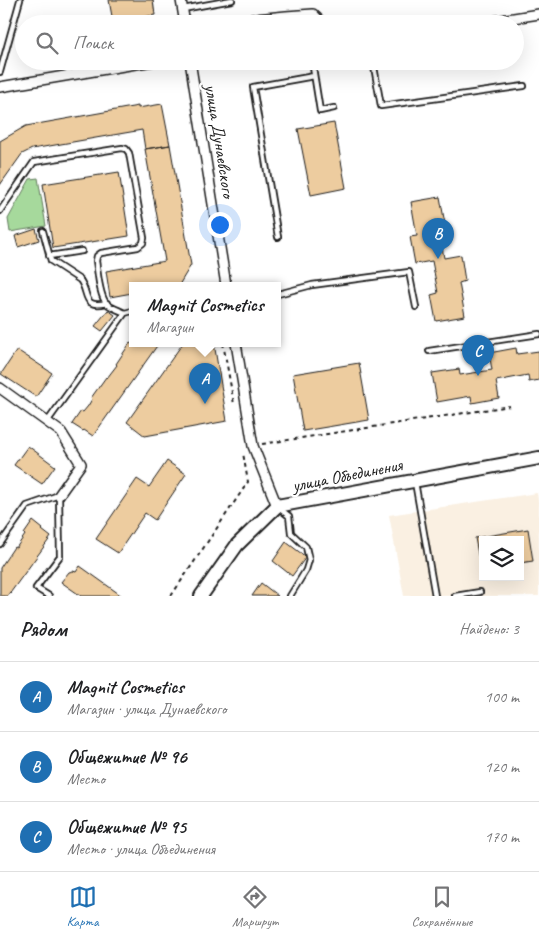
<!DOCTYPE html>
<html lang="ru">
<meta charset="utf-8">
<style>
body{margin:0;font-family:Caveat,sans-serif;background:#f2f2f2;color:#202124}
.controls{position:absolute;right:15px;bottom:15px;display:grid;overflow:hidden;border-radius:0px;box-shadow:0 5px 20px #0002}
.controls button{width:45px;height:45px;display:grid;place-items:center;padding:0;border:0;border-bottom:1px solid #e0e0e0;background:#fff;color:#202124;font:25px sans-serif}
.you{position:absolute;left:219px;top:224px;width:18px;height:18px;margin:-12px;border:4px solid #fff;border-radius:50%;background:#1a73e8;box-shadow:0 0 0 8px #1a73e833}
.badge{display:grid;place-items:center;width:32px;height:32px;border-radius:50%;background:#1f6fb2;color:#fff;font-size:16px;font-weight:700}
.pin{position:absolute;translate:-50% -41px;filter:drop-shadow(0 1px 2px #0008)}
.pin::after{content:'';position:absolute;top:26px;width:18px;height:15px;background:inherit;clip-path:polygon(0 0,100% 0,50% 100%)}
.popup{position:absolute;left:129px;top:282px;width:152px;height:65px;box-sizing:border-box;display:grid;place-content:center;border-radius:0px;background:#fff;filter:drop-shadow(0 1px 4px #0005);font-size:16px;white-space:nowrap;color:#757577}
.popup b{font-size:19px;color:#202124}
.popup::after{content:'';position:absolute;left:50%;top:100%;margin-left:-10px;border:10px solid transparent;border-top-color:#fff}
.list{margin:0;padding:0;list-style:none}
h2{display:flex;justify-content:space-between;align-items:center;height:65px;margin:0;padding:0 20px;font-size:21px}
h2 small{font-size:16px;font-weight:400;color:#757577}
.list li{display:grid;grid-template-columns:32px 1fr auto;gap:15px;align-items:center;box-sizing:border-box;height:70px;padding:0 20px;border-top:1px solid #e0e0e0}
.list b{display:block;font-size:19px;white-space:nowrap}
.list p{margin:0;font-size:16px;white-space:nowrap;color:#757577}
.list em{font-size:16px;font-style:normal;color:#757577}
.icon{flex:none;width:28px;height:28px;fill:none;stroke:currentColor;stroke-width:2;stroke-linecap:round;stroke-linejoin:round}
.map{position:relative;flex:none;width:539px;height:596px;overflow:hidden}
.search{position:absolute;background:#fff;box-shadow:0 5px 20px #0002;left:15px;right:15px;top:15px;height:55px;display:flex;align-items:center;gap:12px;box-sizing:border-box;padding:0 18px;border-radius:28px;color:#757577;font-size:19px}
.sheet{height:275px;background:#fff}
nav{display:flex;justify-content:space-around;align-items:center;box-sizing:border-box;height:70px;border-top:1px solid #e0e0e0;background:#fff;font-size:14px;color:#757577}
nav a{display:grid;justify-items:center;gap:2px}
nav .on{color:#1f6fb2}
.map>svg:first-child{display:block}
.built{fill:#faf0e2;fill-rule:evenodd}
.green{fill:#a6d99c;stroke:#617a5c}
.building{fill:#edcc9f;stroke:#1c1c1c}
.lines{fill:none;stroke-linecap:round;stroke-linejoin:round}
.lane-casing{stroke:#1c1c1c;stroke-width:8}
.street-casing{stroke:#1c1c1c;stroke-width:12}
.secondary-casing{stroke:#1c1c1c;stroke-width:16}
.path{stroke:#1c1c1c;stroke-width:2;stroke-dasharray:4 4;stroke-linecap:butt}
.lane{stroke:#fff;stroke-width:4.5}
.street{stroke:#fff;stroke-width:9}
.secondary{stroke:#fff;stroke-width:12}
.labels{text-anchor:middle;stroke-width:5;stroke-linejoin:round;paint-order:stroke}
.street-label{font-size:18px;fill:#1c1c1c;stroke:#fff}
</style>
<div class="map">
<svg width="539" height="596" viewBox="0 0 539 596">
<rect width="100%" height="100%" fill="#fff"/>
<filter id="ink" filterUnits="userSpaceOnUse"><feTurbulence type="fractalNoise" baseFrequency=".02" numOctaves="2"/><feDisplacementMap in="SourceGraphic" scale="10" xChannelSelector="R" yChannelSelector="G"/><feConvolveMatrix kernelMatrix="1 2 1 2 8 2 1 2 1" color-interpolation-filters="sRGB"/></filter>
<g filter="url(#ink)">
<path class="built" d="M537,493L539,506V596H404L389,515ZM483,540H520V577H483Z"/>
<path class="green" d="M38,178L46,226L10,232L8,219L30,179Z"/>
<path class="building" d="M109,0H153L155,15L113,22Z
M162,104L170,145L145,149L142,130L32,149L22,154L0,185V141L26,126L138,106V108Z
M334,123L346,188L311,195L298,129Z
M170,145L191,265L179,285H132V293L110,297L106,271L165,261L145,149Z
M119,172L129,236L53,248L43,184Z
M440,197L445,224L438,225L444,258L461,255L465,281L459,283L465,316L436,321L431,295L438,293L432,261L415,264L410,237L417,236L411,202Z
M36,229L39,240L18,247L15,236Z
M108,310L115,315L102,331L95,326Z
M130,343L132,344L133,343H159L93,436L84,430L83,431L72,424L81,411L83,412L88,406L92,399L91,398L106,377L107,378L117,365L116,364Z
M183,343H214L227,421L145,436L127,422Z
M516,348L517,354L539,351V380L529,382L528,375L496,381L499,398L472,403L471,396L437,402L432,373L459,369L460,375L492,370L489,353Z
M17,350L52,373L36,397L1,374Z
M359,363L369,420L303,431L293,374Z
M28,446L55,466L42,484L14,465Z
M167,461L186,474L155,520L145,513L118,553L96,539L137,479L149,487Z
M33,521L43,529L42,530L51,537L8,596H0V568L14,547L16,548L25,535L24,534Z
M528,529L533,561L520,563V540H483V570H481L475,538Z
M286,542L306,557L292,576L273,561Z
M80,566L122,596H81L61,582L69,572L73,571L76,572Z
M261,583L278,596H252Z"/>
<g class="lines">
<g class="lane-casing">
<path id="lane" d="M183,9L232,0
M305,15L306,24
M312,61L320,111L334,108
M373,61L381,106L524,86
M0,72L20,0
M0,211L34,162L122,148L126,149L129,153L144,238L143,243L138,247L101,253L97,256L96,261C98,272 99,296 107,304C112,308 119,310 125,313
M43,231L51,261L80,280C90,293 81,309 107,303
M278,237L253,87L314,76
M49,256L82,251
M278,294L312,285L409,272L416,307
M429,351L539,334
M47,422L125,313L132,311
M415,482L435,596
M280,509L289,516L291,533L306,547L309,560L306,570L290,596
M0,544L27,506L59,495L60,556L36,588L49,596
M455,596L480,592"/>
</g>
<g class="street-casing">
<path id="street" d="M181,0L185,24
M206,24L286,16L313,14L323,24
M475,24L539,14
M190,61L226,285
M0,87L153,61
M236,343L253,446L277,506
M0,388L61,432L81,464L59,495"/>
</g>
<g class="secondary-casing">
<path id="secondary" d="M201,596L237,545L277,506L539,458"/>
</g>
<path class="path" d="M223,343L234,404
M262,444L510,406
M171,596L248,482L243,453"/>
<use href="#lane" class="lane"/>
<use href="#street" class="street"/>
<use href="#secondary" class="secondary"/>
</g>
</g>
<g class="labels">
<g class="street-label">
<text transform="translate(220 141) rotate(81)" y="6">улица Дунаевского</text>
<text transform="translate(347 475) rotate(-11)" y="6">улица Объединения</text>
</g>
</g>
</svg>
<div class="controls">
<button><svg class="icon" aria-label="layers" viewBox="0 0 24 24"><path d="M12 4l9 5-9 5-9-5zM3 14l9 5 9-5"/></svg></button>
</div>
<div class="you"></div>
<div class="pin badge" style="left:205px;top:404px">A</div>
<div class="popup"><b>Magnit Cosmetics</b>Магазин</div>
<div class="pin badge" style="left:438px;top:259px">B</div>
<div class="pin badge" style="left:478px;top:376px">C</div>
<div class="search"><svg class="icon" aria-label="search" viewBox="0 0 24 24"><circle cx="10" cy="10" r="6"/><path d="M15 15l6 6"/></svg>Поиск</div>
</div>
<section class="sheet">
<h2>Рядом<small>Найдено: 3</small></h2>
<ul class="list">
<li><span class="badge">A</span><div><b>Magnit Cosmetics</b><p>Магазин · улица Дунаевского</p></div><em>100 m</em></li>
<li><span class="badge">B</span><div><b>Общежитие № 96</b><p>Место</p></div><em>120 m</em></li>
<li><span class="badge">C</span><div><b>Общежитие № 95</b><p>Место · улица Объединения</p></div><em>170 m</em></li>
</ul>
</section>
<nav>
<a class="on"><svg class="icon" aria-label="map" viewBox="0 0 24 24"><path d="M3 6l6-2 6 2 6-2v14l-6 2-6-2-6 2zM9 4v14M15 6v14"/></svg>Карта</a>
<a><svg class="icon" aria-label="directions" viewBox="0 0 24 24"><path d="M12 3l9 9-9 9-9-9zM9 14v-3h6M13 9l2 2-2 2"/></svg>Маршрут</a>
<a><svg class="icon" aria-label="saved" viewBox="0 0 24 24"><path d="M7 4h10v16l-5-4-5 4z"/></svg>Сохранённые</a>
</nav>
